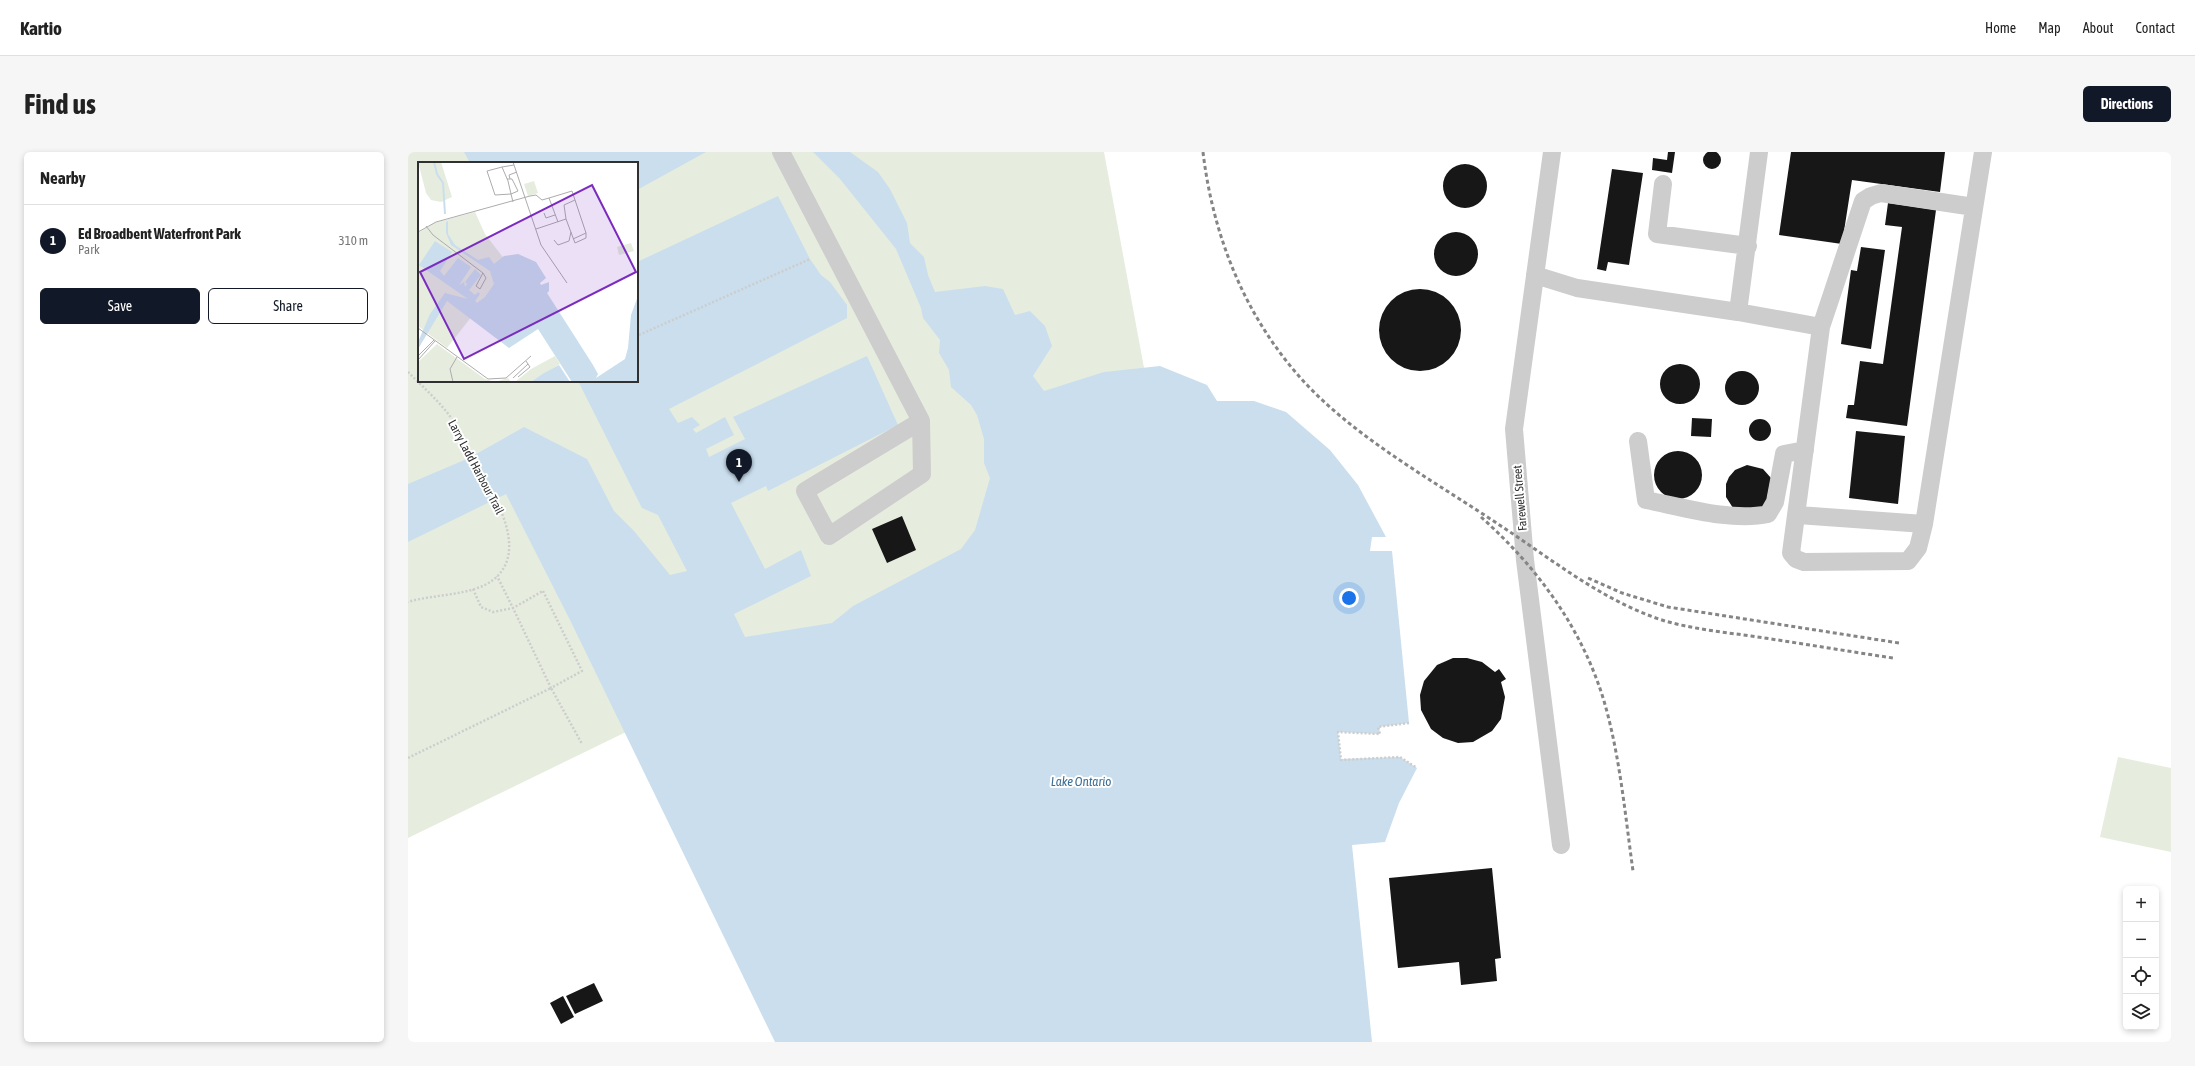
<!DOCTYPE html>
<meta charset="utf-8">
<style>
body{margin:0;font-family:"Asap Condensed",sans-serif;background:#f6f6f6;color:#222}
.controls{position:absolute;right:12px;bottom:12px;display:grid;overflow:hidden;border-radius:6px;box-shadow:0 2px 6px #0003}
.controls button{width:36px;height:36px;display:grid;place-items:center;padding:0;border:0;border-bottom:1px solid #e0e0e0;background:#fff;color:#222;font:20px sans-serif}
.you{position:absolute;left:941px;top:446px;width:14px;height:14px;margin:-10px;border:3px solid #fff;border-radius:50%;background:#1a73e8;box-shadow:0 0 0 6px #1a73e833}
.badge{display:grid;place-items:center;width:26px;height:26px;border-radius:50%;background:#111827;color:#fff;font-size:13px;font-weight:700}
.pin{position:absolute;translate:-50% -33px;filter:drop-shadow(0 1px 2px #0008)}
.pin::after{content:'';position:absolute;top:21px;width:14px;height:12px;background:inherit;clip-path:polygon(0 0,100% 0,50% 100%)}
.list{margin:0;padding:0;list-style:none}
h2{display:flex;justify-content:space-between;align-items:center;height:52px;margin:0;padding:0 16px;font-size:17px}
h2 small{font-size:13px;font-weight:400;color:#767676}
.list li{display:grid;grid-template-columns:26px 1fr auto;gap:12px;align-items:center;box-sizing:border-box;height:72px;padding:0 16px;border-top:1px solid #e0e0e0}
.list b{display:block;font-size:15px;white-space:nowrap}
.list p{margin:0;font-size:13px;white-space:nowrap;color:#767676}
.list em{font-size:13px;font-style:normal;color:#767676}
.actions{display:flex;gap:8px;padding:12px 16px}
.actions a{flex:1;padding:9px 0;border:1px solid #111827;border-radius:6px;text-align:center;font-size:14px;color:#111827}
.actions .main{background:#111827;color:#fff}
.icon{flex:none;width:22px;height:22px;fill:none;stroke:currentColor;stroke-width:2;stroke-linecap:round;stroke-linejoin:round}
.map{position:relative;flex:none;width:1763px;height:890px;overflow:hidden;border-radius:6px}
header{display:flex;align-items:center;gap:24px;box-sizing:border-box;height:56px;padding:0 20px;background:#fff;border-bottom:1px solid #e0e0e0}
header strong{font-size:19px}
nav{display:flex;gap:22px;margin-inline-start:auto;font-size:14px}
.intro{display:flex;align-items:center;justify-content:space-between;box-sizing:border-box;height:96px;padding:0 24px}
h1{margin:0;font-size:28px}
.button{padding:10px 18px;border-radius:6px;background:#111827;color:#fff;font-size:14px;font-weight:700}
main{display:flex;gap:24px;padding:0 24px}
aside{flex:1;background:#fff;border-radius:6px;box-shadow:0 2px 6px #0003}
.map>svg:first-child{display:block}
.green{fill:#e6edde;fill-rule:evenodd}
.water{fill:#cadeed}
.building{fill:#171717}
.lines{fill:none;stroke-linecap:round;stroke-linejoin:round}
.path{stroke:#cdcdcd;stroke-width:2.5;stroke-dasharray:2 2;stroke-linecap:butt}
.minor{stroke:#cdcdcd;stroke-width:18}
.rail{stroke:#858585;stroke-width:3;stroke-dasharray:4 3;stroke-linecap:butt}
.labels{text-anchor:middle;stroke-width:4;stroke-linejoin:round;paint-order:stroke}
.street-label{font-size:12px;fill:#303030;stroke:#fff}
.water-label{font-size:13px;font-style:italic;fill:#3c6e95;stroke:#fff}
.inset-river{fill:none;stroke:#cadeed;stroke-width:2}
.inset-road{fill:none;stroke:#acacac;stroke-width:1}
.view{fill:#7b2cbf;fill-opacity:0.15;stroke:#7b2cbf;stroke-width:2}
.inset-edge{fill:none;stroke:#303030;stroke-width:2}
</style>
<header>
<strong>Kartio</strong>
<nav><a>Home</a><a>Map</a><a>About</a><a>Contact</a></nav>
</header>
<div class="intro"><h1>Find us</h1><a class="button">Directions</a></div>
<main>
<aside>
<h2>Nearby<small></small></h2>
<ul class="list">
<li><span class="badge">1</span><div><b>Ed Broadbent Waterfront Park</b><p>Park</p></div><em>310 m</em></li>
</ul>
<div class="actions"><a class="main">Save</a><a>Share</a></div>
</aside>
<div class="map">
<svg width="1763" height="890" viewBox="0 0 1763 890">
<rect width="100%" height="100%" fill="#fff"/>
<path class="green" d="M0,0H696L742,248L583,412L216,581L0,686ZM11,11H229V229H11Z
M1710,605L1763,616V700L1692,685Z"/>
<path class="water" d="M56,0H298L229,38V11H62Z
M405,0H442L470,20L482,37L499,71L502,91L516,105L520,123L527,140L577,134L595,137L607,163L622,159L637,174L644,194L625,224L636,239L696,220L752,214L799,233L809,249H846L878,260L922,298L950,333L978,385H964L962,399H984L1001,571L971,575L972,582L930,580L933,607L992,605L1009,616L991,651L977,690L944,693L964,890H367L163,470L98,342L0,390V332L61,306L116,275L179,307L206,359L226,379L262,423L279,419L250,363L234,356L170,229H229V110L370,44L402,107L413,123L422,130L439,153V166L261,257L270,271L284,265L292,273L285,277L288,281L317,265L326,283L298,297L301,305L337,287L325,265L459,204L490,273L360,339L358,334L323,351L357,417L393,398L403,424L326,462L337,485L424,471L445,454L553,397L567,378L582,326L576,311V287L569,263L563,253L543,235L541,218L531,201L532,188L515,166L513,156L488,97L432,27Z"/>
<path class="building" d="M1295 8a9 9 0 1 1 18 0a9 9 0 1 1-18 0Z
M1260,0H1267L1264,21L1244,18L1245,6L1259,8Z
M1383,0H1537L1532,40L1444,28L1434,92L1371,83Z
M1035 34a22 22 0 1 1 44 0a22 22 0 1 1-44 0Z
M1204,17L1235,21L1221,113L1200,110L1198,119L1189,117Z
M1480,51L1528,58L1499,274L1438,266L1440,253H1446L1452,209L1475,212L1494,75L1477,73Z
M1026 102a22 22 0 1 1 44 0a22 22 0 1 1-44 0Z
M1453,95L1477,98L1463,197L1433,192L1443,118L1449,119Z
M971 178a41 41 0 1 1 82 0a41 41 0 1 1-82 0Z
M1252 232a20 20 0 1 1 40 0a20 20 0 1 1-40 0Z
M1317 236a17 17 0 1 1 34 0a17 17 0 1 1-34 0Z
M1284,266L1304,267L1303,285L1283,284Z
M1341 278a11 11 0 1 1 22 0a11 11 0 1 1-22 0Z
M1448,279L1497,284L1490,352L1441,346Z
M1246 323a24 24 0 1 1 48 0a24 24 0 1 1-48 0Z
M1339,313L1355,317L1363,326L1357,357L1325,356L1318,345V332L1321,325L1327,318Z
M494,364L508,398L479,411L464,377Z
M1045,506H1059L1074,510L1087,520L1091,517L1098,527L1093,530L1097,545L1093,567L1084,579L1065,590L1050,591L1035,586L1023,577L1013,558L1012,543L1016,529L1029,513Z
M1084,716L1093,806L1087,807L1089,829L1053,833L1051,810L990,816L981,726Z
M186,831L195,849L167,862L158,844Z
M155,844L166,865L153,872L142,851Z"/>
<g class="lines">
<path class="path" d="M231,183L402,107
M0,220C15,235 32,250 44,267C55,283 63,301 72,318C88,347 121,400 85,428C64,444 25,442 0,450
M65,437L73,455L85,460L105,456L89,424
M135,439L174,519L143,536L105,456Z
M1001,571L970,575L972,582L930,580L933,608L992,605L1009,616
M0,606L143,536L174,592"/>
<path class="minor" d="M373,0L513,269L514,322L421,384L397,339L513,269
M1144,0L1106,277L1117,408L1153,693
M1255,32L1249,82L1340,94
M1566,55L1473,41L1463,44L1455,49L1413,175L1383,401L1388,407L1396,410L1500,409L1510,396L1516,372L1575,0
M1127,123L1169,136L1330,160L1413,175
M1330,160L1351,0
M1230,289L1238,348C1274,355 1324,370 1360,362L1367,350L1376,302L1397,298
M1390,363L1516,372"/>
<path class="rail" d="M795,0C806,93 844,181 912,246C965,296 1032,333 1093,374C1145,408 1196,450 1257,469C1285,477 1314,480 1343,484C1391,491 1438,499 1485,506
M1073,365C1129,415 1174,476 1196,549C1212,604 1217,662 1225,719
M1180,426L1214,441L1260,455L1491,491"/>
</g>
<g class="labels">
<g class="street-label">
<text transform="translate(68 315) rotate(62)" y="4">Larry Ladd Harbour Trail</text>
<text transform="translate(1112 346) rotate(-95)" y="4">Farewell Street</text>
</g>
<g class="water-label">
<text x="673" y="634">Lake Ontario</text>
</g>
</g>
<g transform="translate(10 10)">
<rect width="220" height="220" fill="#fff"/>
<path d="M0,0H23L34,35L23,40L13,38L8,31ZM116,19L120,31L110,34L106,22ZM57,50L67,72L87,98L79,122L29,186L0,164V71L16,61ZM213,81L216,89L201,93L199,85ZM19,182L67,217L77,220L90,216L93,220H0V200ZM137,194L142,202L113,220H97L113,207Z" fill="#e6edde"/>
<path d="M30,59V72L37,83L60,98L71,95L76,102L86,94L100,92L118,100L128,116L122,121L123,123L131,120V129L129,131L175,203L180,212L178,216L207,197L210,186L213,153L220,134V220H154L120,167L91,186L29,139L0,187V180L12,152L27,131L50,137L1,103L17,79L34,90L22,109L26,114L40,96L53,105L41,123L46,120L47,125L49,122L47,120L57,107L63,113L51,128L57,133L60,130L62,132L57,139L59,141L67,135L76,122L72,109L33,83L28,71V60ZM141,203L152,220H113L126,211Z" fill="#cadeed"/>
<path class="inset-river" d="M16,0L19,12L25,21L27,52"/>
<path class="inset-road" d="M95,0L123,83L149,121M84,5L96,3M89,17H94L100,29L93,32L77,33L69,9L84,5L90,19L93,32L95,40M92,17L91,13L99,10M126,51L128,56L137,53M140,60L131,36L154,29L168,71V76L157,81L148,57L146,43L157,38M8,64L15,73L65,111L68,116L62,127L58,124L65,111M118,67L148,57M0,70L18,60L112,34L118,33L124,38L131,36M155,77L168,71M136,78L140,83L151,79L153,70M0,166L70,217L88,216L113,194M0,194L16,178M0,198L17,179M100,215L112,205L110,202M95,216L110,202L108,199M35,220L32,207L39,195"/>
<path class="view" d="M174,23L218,110L46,197L2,110Z"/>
<rect width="220" height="220" class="inset-edge"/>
</g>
</svg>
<div class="controls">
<button>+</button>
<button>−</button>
<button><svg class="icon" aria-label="locate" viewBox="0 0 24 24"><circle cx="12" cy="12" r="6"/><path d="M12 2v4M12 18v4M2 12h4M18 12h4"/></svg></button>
<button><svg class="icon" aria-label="layers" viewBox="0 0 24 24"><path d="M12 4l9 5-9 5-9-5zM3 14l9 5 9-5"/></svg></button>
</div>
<div class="you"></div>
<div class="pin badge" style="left:331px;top:330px">1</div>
</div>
</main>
